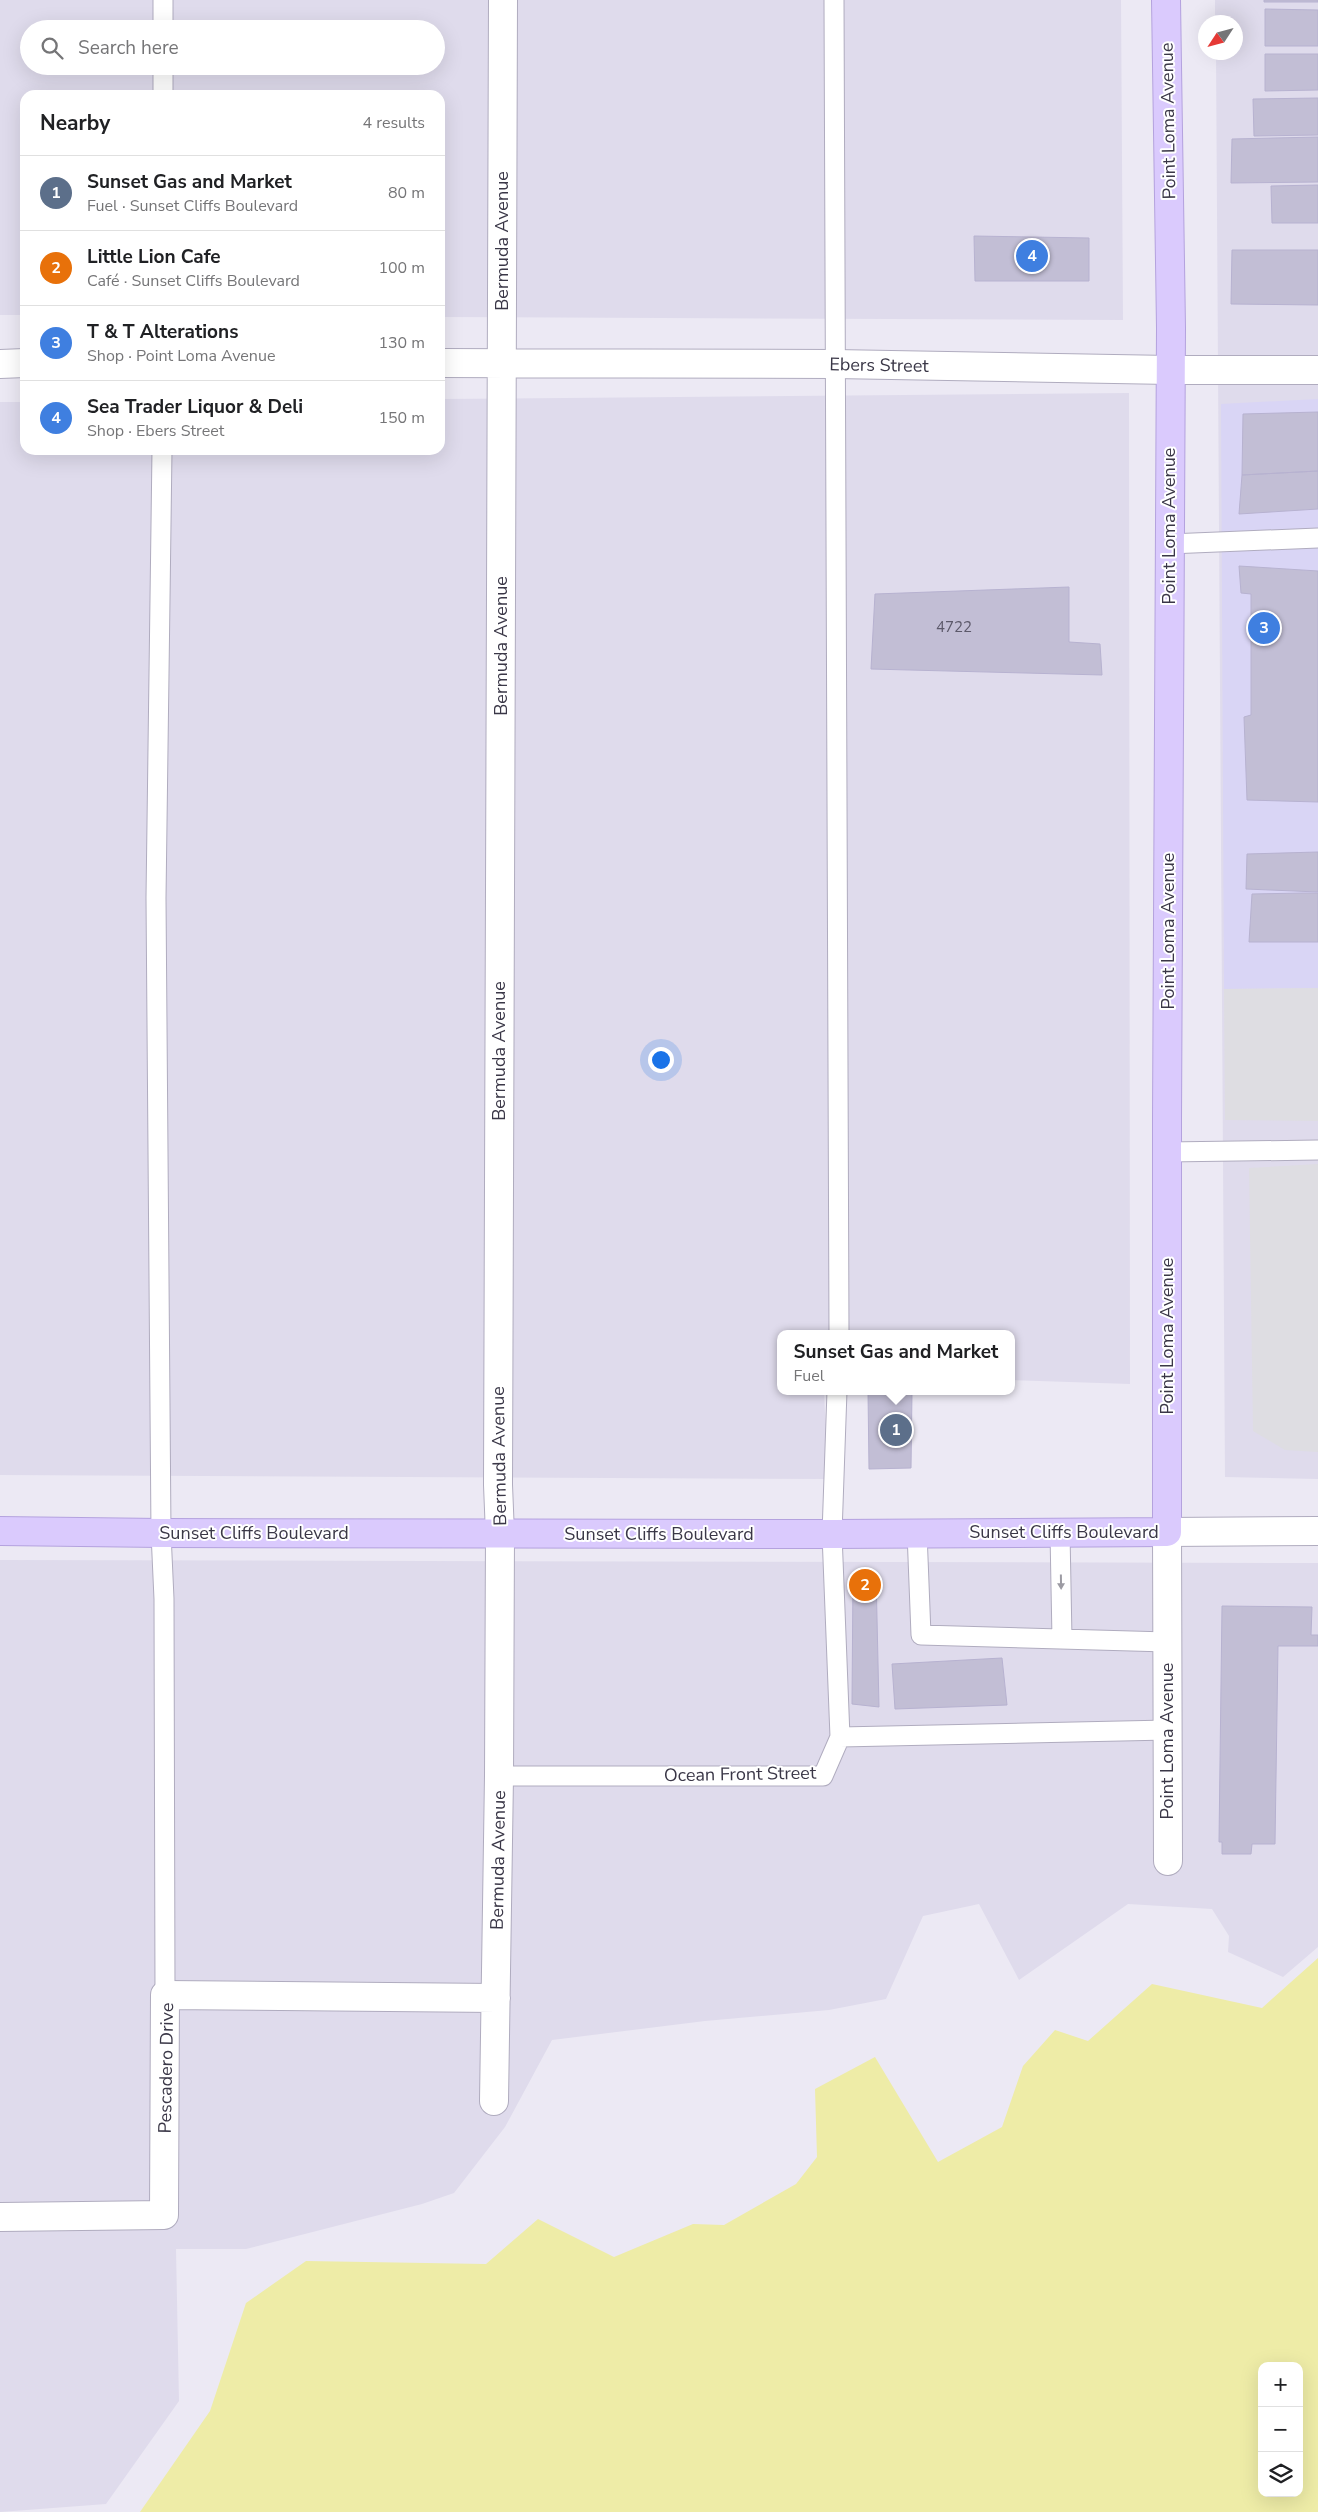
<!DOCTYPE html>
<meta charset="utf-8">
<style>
body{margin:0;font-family:"Nunito Sans",sans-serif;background:#f2f2f2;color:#202124}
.controls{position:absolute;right:15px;bottom:15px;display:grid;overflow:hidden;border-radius:10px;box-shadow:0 5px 20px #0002}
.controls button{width:45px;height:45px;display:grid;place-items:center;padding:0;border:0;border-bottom:1px solid #e0e0e0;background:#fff;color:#202124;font:25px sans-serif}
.compass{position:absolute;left:1198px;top:15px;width:45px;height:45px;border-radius:50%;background:#fff;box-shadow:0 5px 20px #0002;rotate:234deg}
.you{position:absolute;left:660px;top:1059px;width:18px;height:18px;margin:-12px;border:4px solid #fff;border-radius:50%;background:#1a73e8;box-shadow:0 0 0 8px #1a73e833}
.badge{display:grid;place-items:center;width:32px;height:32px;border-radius:50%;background:#111827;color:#fff;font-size:16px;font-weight:700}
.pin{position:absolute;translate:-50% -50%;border:2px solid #fff;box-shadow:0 1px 5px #0006}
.popup{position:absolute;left:777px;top:1330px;width:238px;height:65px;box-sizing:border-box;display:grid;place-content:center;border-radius:10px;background:#fff;filter:drop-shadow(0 1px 4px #0005);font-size:16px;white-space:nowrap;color:#757577}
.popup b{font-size:19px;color:#202124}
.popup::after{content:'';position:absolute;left:50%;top:100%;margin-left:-10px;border:10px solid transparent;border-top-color:#fff}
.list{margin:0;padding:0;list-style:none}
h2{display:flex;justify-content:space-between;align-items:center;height:65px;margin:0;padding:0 20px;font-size:21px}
h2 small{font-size:16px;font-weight:400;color:#757577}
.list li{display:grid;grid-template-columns:32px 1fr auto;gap:15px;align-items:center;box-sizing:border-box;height:75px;padding:0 20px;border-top:1px solid #e0e0e0}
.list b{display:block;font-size:19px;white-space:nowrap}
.list p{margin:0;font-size:16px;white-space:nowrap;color:#757577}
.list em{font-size:16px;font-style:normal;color:#757577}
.icon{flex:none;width:28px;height:28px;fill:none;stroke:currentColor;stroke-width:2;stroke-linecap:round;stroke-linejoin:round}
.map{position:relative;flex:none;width:1318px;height:2512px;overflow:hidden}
.search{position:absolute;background:#fff;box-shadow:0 5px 20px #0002;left:20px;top:20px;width:425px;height:55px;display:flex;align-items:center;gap:12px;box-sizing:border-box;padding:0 18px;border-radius:28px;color:#757577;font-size:19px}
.panel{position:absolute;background:#fff;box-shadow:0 5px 20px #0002;left:20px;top:90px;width:425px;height:365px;border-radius:15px}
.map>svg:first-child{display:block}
.residential{fill:#dfdbec;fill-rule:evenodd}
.commercial{fill:#d9d5f5}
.parking{fill:#dedde2}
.water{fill:#eeeca7;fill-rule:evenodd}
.building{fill:#c2bed5;stroke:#b7b2d0}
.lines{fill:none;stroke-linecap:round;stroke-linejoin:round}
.service-casing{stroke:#b0acbf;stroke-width:21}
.minor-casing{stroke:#b0acbf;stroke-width:30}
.tertiary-casing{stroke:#b0acbf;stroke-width:30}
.secondary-casing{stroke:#b4a2de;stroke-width:30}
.service{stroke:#fff;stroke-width:19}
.minor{stroke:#fff;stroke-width:28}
.tertiary{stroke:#fff;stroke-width:28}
.secondary{stroke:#dacafd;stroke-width:28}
.oneway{fill:#9c9ba3}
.labels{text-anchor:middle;stroke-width:4;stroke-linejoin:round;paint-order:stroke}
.number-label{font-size:15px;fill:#5c596a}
.street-label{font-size:18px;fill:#3a3747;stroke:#fff}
</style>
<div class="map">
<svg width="1318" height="2512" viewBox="0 0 1318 2512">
<rect width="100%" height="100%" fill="#ece9f4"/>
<path class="residential" d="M0,0H1121L1123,320L440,317V95H25V315H0ZM29,29H436V66H29Z
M1215,0H1318V1479L1225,1477L1216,53L1236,52V22H1215Z
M1129,393L1130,1384L1011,1380V1334H781V1391H824L828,1479L0,1475V402H25V450H440V399Z
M0,1560L1318,1563V1947L1283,1977L1228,1952L1229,1936L1212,1909L1128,1904L1019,1980L979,1904L923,1916L886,1999L829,2010L705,2021L552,2040L505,2127L454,2193L422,2204L246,2249H176L179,2401L106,2504L0,2512Z"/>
<path class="commercial" d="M1318,399V988L1224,989L1221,404Z"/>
<path class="parking" d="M1318,988V1121L1225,1120L1224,989Z
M1318,1164V1452L1285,1450L1253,1431L1249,1168Z"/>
<path class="water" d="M1318,1958V2512H140L210,2411L246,2303L306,2261L486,2264L538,2219L614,2257L693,2224L724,2225L796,2184L817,2157L815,2089L875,2057L938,2162L1002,2127L1023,2066L1055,2030L1088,2041L1152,1984L1262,2008ZM1262,2366H1299V2493H1262Z"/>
<path class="building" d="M1264,0H1318V2H1264Z
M1265,9L1318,10V46H1265Z
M1265,54H1318V90L1265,91Z
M1318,98V135L1254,136L1253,99Z
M1318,137V182L1231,183L1232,139Z
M1318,185V223H1272L1271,186Z
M974,236L1089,238V281H975Z
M1232,250H1318V305L1231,304Z
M1318,412V471L1242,475L1243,414Z
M1318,471V509L1239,514L1242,475Z
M1239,566L1318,571V802L1247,800L1244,717L1251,715V594L1241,593Z
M1069,587V642L1100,644L1102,675L871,669L875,594Z
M1318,852V892L1246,889L1247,854Z
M1303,893H1318V942H1249L1252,894Z
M868,1391H912L911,1468L869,1469Z
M853,1574H876L879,1707L852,1704Z
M1222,1606L1312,1607L1311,1635H1318V1646H1278L1275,1844H1252L1251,1854H1222V1842H1219Z
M1002,1658L1007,1705L895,1709L892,1664Z"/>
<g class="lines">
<g class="service-casing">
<path id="service" d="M163,0V29
M834,0L839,1334
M163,66V95
M162,450L156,898L161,1533L164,1599L165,1995
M1169,544L1318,538
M1167,1152L1318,1150
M837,1391L832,1534L840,1737
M917,1532L921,1635L1167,1642
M1060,1533L1062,1639
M499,1776H823L840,1737L1168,1730"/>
</g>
<g class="minor-casing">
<path id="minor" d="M440,363L835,364L1170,370H1318
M0,364L25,363
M1167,1532L1168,1861
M494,2101L499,1776L500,1534L498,1485L503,0
M0,2217L164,2215L165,1995L496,1998"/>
</g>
<g class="tertiary-casing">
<path id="tertiary" d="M1167,1532L1318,1531"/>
</g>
<g class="secondary-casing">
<path id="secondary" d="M0,1531L161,1533L832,1534L1167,1532V1118L1171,328L1166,0"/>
</g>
<use href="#service" class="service"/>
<use href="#minor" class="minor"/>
<use href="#tertiary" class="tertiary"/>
<use href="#secondary" class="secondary"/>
</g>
<defs><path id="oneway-solid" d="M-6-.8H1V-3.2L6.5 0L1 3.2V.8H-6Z" transform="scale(1.25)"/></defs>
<use class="oneway" href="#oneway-solid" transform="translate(1061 1582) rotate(89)"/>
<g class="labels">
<g class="number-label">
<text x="954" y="632">4722</text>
</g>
<g class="street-label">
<text transform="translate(1168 121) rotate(-91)" y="6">Point Loma Avenue</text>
<text transform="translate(502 241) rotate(-90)" y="6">Bermuda Avenue</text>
<text transform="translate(879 365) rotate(1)" y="6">Ebers Street</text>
<text transform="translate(1169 526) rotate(-90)" y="6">Point Loma Avenue</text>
<text transform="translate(501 646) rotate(-90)" y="6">Bermuda Avenue</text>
<text transform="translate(1168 931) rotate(-90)" y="6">Point Loma Avenue</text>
<text transform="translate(499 1051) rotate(-90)" y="6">Bermuda Avenue</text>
<text transform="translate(1167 1336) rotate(-90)" y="6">Point Loma Avenue</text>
<text transform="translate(499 1456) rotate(-91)" y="6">Bermuda Avenue</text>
<text x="1064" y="1538">Sunset Cliffs Boulevard</text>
<text x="254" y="1539">Sunset Cliffs Boulevard</text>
<text x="659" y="1540">Sunset Cliffs Boulevard</text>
<text transform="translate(1167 1741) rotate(-90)" y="6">Point Loma Avenue</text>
<text transform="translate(740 1774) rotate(-1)" y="6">Ocean Front Street</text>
<text transform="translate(498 1860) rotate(-89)" y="6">Bermuda Avenue</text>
<text transform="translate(166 2068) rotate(-89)" y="6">Pescadero Drive</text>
</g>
</g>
</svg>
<div class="controls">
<button>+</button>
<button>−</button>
<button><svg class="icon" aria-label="layers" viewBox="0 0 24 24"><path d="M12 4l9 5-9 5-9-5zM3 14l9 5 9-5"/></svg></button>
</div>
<svg class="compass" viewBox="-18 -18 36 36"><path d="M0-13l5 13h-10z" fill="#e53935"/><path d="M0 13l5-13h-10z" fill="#757577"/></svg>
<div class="you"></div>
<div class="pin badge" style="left:896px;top:1430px;background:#5c6f8a">1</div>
<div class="popup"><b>Sunset Gas and Market</b>Fuel</div>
<div class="pin badge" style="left:865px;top:1585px;background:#e8710a">2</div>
<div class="pin badge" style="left:1264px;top:628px;background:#3f7fe0">3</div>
<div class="pin badge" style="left:1032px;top:256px;background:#3f7fe0">4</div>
<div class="search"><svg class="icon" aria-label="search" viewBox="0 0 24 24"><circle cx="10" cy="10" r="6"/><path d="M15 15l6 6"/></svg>Search here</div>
<section class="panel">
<h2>Nearby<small>4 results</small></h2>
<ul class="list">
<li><span class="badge" style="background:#5c6f8a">1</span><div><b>Sunset Gas and Market</b><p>Fuel · Sunset Cliffs Boulevard</p></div><em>80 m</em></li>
<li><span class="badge" style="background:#e8710a">2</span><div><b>Little Lion Cafe</b><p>Café · Sunset Cliffs Boulevard</p></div><em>100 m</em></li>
<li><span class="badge" style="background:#3f7fe0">3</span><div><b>T &amp; T Alterations</b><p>Shop · Point Loma Avenue</p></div><em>130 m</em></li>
<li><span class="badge" style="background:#3f7fe0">4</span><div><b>Sea Trader Liquor &amp; Deli</b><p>Shop · Ebers Street</p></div><em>150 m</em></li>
</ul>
</section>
</div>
